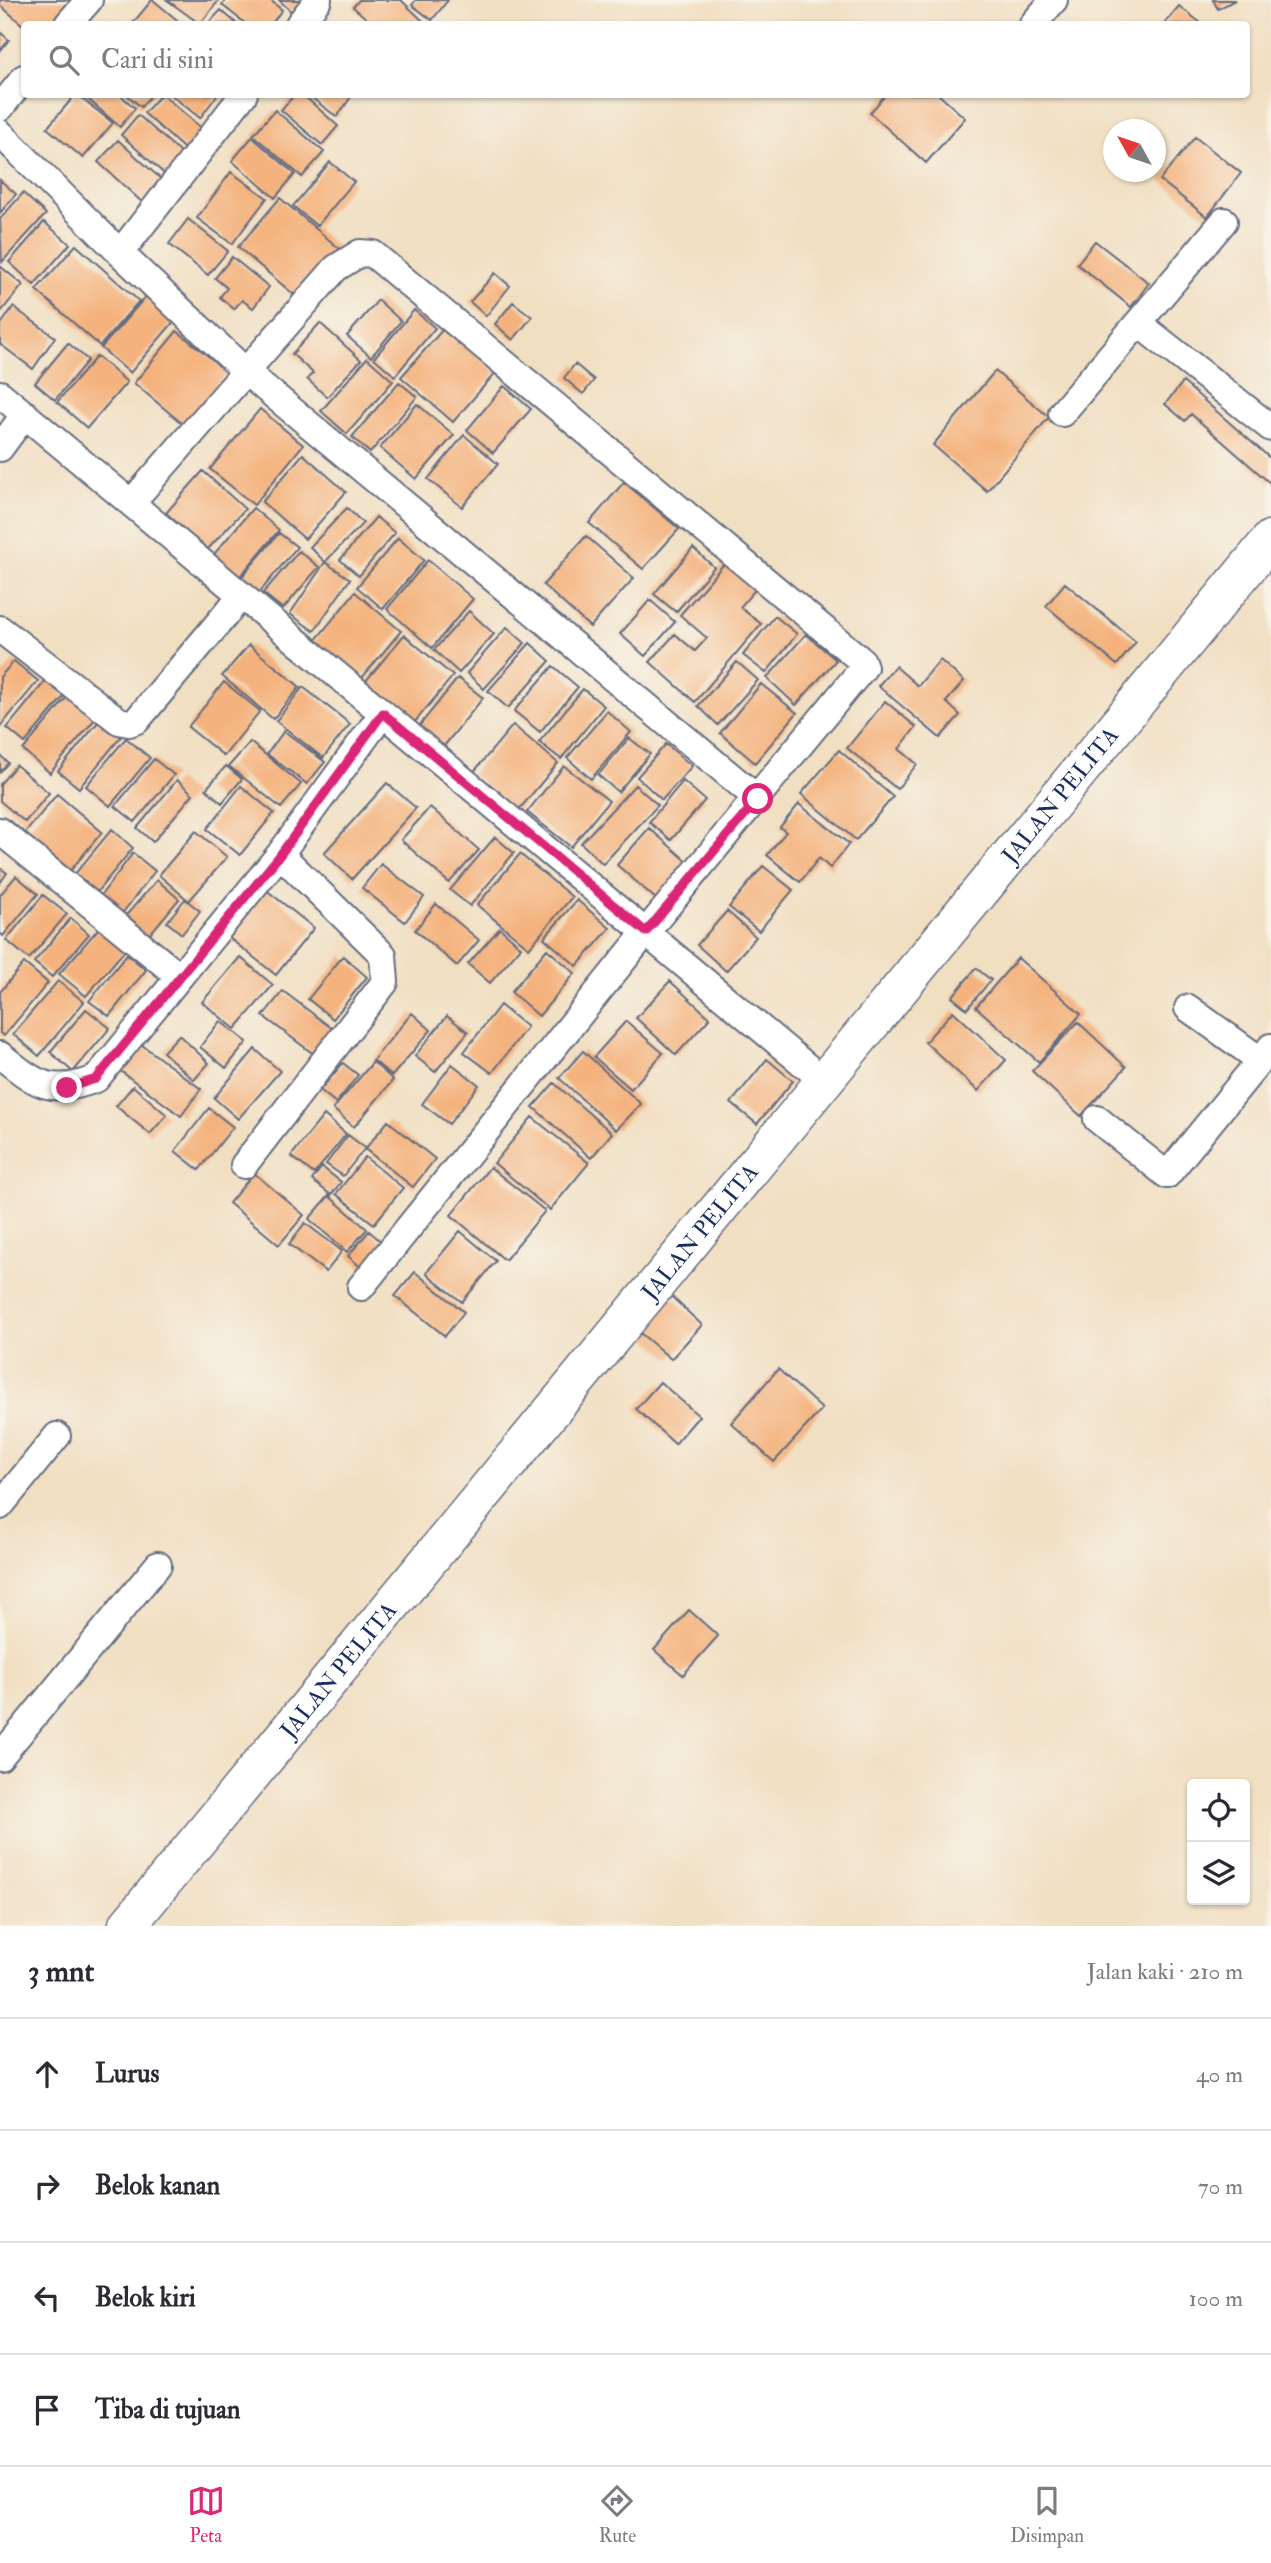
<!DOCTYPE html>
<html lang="id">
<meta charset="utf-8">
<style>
body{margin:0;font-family:"IM FELL Double Pica",serif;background:#f2f2f3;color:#2b2b33}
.controls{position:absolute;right:21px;bottom:21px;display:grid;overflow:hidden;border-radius:7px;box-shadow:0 2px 5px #0004}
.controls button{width:63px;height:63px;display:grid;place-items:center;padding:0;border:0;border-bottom:2px solid #e1e1e2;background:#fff;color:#2b2b33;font:35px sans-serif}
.compass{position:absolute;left:1103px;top:119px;width:63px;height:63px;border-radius:50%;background:#fff;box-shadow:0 2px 5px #0004;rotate:310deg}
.stop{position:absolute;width:21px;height:21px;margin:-16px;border:5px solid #db2777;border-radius:50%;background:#fff}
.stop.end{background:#db2777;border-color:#fff;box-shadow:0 2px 7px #0008}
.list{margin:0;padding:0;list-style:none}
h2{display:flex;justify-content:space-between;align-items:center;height:91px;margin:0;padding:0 28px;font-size:30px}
h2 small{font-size:23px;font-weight:400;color:#7c7c81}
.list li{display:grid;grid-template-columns:46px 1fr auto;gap:21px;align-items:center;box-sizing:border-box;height:112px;padding:0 28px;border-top:2px solid #e1e1e2}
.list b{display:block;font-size:26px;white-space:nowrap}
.list em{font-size:23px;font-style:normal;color:#7c7c81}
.icon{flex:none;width:38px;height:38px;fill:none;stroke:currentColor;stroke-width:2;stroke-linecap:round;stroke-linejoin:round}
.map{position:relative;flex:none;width:1271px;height:1926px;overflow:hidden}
.search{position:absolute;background:#fff;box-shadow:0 2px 5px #0004;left:21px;right:21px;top:21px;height:77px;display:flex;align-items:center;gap:18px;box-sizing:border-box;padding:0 24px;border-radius:7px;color:#7c7c81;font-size:26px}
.sheet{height:539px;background:#fff}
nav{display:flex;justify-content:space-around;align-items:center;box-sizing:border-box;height:98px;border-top:2px solid #e1e1e2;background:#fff;font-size:19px;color:#7c7c81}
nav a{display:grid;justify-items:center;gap:4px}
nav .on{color:#db2777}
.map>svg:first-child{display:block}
.building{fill:#f4b37e}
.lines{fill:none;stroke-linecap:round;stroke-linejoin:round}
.street-casing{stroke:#666d81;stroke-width:30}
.secondary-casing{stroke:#666d81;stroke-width:40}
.street{stroke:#fff;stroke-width:26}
.secondary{stroke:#fff;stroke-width:37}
.route{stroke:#db2777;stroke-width:9}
.labels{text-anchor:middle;stroke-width:6;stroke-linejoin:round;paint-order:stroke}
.street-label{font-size:23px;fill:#1b2f5e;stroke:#f7f3e8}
</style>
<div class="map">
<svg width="1271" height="1926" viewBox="0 0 1271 1926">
<rect width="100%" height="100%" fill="#f7f3e8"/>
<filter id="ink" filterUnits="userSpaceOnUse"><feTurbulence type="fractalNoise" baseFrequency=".0143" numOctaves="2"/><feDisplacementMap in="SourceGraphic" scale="14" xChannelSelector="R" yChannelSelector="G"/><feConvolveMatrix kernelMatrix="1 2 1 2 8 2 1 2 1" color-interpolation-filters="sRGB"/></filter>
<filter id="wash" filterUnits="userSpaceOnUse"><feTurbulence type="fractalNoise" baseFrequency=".00686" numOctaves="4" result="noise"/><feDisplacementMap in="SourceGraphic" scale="28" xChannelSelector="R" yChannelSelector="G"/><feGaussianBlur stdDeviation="1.57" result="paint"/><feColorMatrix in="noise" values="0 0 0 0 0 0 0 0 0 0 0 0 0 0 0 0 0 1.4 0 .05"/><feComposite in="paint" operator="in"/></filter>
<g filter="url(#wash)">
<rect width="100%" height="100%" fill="#f1dfc2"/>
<g id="blocks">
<path class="building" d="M0,0H79L59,24L24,26L0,5Z
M152,0H153L182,24H132Z
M167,0H219L200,24Z
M226,0H270L282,10L271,24H246L222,5Z
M279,0H310L296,16Z
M359,0H401L424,22L422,24H373L353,7Z
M416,0H448L432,20L412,5Z
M1213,0H1235L1218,9Z
M1179,6L1202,24H1164Z
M221,10L237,24H208Z
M0,32L9,40L0,51Z
M76,94L113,123L83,158L47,128Z
M82,94H119L135,108L120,127Z
M126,94H152L141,107Z
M162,94L208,134L190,154L144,113Z
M170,94H218L200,118Z
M295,94H302L338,126L322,145L281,110Z
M307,94H353L337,117Z
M886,94H938L965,118L926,163L870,113Z
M275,110L324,152L302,177L253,135Z
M138,115L187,158L169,178L121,135Z
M252,137L295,174L275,198L232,161Z
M1195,137L1241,173L1207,217L1160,180Z
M118,140L163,181L143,203L98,162Z
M330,162L354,182L317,226L293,206Z
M231,172L267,198L232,244L197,218Z
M0,180L16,194L0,213Z
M23,193L46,214L2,262L0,219Z
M280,198L341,250L299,299L238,247Z
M188,219L228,251L208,275L169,244Z
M44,222L70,244L34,285L9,262Z
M1095,241L1149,283L1131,307L1077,264Z
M76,245L139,301L100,346L36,290Z
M232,257L269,287L253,308L242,300L234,309L220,297L227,288L215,278Z
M0,266L23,285L0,313Z
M495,273L510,286L486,316L470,302Z
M148,294L177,318L130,373L101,348Z
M378,300L401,321L371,357L347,336Z
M513,302L532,317L513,340L495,324Z
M13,307L55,337L33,369L0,344V326Z
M414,310L435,328L395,376L374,358Z
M320,323L361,360L327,397L307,379L313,373L292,354Z
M444,328L496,372L453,422L401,377Z
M177,331L228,372L184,425L134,383Z
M68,343L88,360L55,400L35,383Z
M97,356L127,382L87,428L57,402Z
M367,358L393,381L347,434L321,411Z
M575,364L594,380L583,394L564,378Z
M995,371L1049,417L987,491L933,445Z
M399,382L417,397L370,453L352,437Z
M1183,382L1271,459V484L1191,414L1185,421L1165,404Z
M504,386L531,409L493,453L467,430Z
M417,404L454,435L416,479L380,448Z
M260,409L303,445L254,505L210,469Z
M464,435L498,464L462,507L428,479Z
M303,454L346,492L305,539L262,502Z
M203,471L245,509L207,550L166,513Z
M624,482L679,529L643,569L589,523Z
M253,508L279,530L236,581L210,559Z
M347,508L363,523L325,562L350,579L314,631L290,614L325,562L310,547Z
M376,517L395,533L359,576L340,560Z
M279,533L297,547L259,593L241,578Z
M586,536L634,578L590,627L543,585Z
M398,538L424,560L383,609L357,587Z
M693,548L714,567L676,612L654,594Z
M299,551L319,567L283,609L263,593Z
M729,558L760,584L740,607L761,624L695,702L650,662L675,634L695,651L707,638L680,615Z
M428,560L473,599L432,648L387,609Z
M1065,583L1136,642L1117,665L1046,606Z
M355,592L401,631L356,685L310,647Z
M650,600L675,622L645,656L620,634Z
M469,611L494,634L459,673L434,650Z
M775,616L797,634L766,673L743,655Z
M507,627L525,643L484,689L467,673Z
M806,634L836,660L796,705L767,678Z
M404,635L453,676L409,729L360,688Z
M530,643L550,661L508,708L488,691Z
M249,645L300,687L273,719L222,676Z
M940,660L964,681L946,702L960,715L940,738L878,686L895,666L918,686Z
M14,661L38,681L0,727V677Z
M737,662L758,680L718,725L698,706Z
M553,666L578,687L540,732L514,711Z
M458,678L483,698L440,751L415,731Z
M47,679L65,695L25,743L7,728Z
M224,682L260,711L224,756L188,727Z
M761,684L797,713L755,763L720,733Z
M303,687L350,724L323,758L276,721Z
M583,689L604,706L561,759L539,742Z
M73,690L100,713L50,773L23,750Z
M885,701L916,727L899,749L917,764L897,789L847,748Z
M607,711L631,732L591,779L567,758Z
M103,716L124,733L79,788L58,771Z
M513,725L558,763L517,812L472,774Z
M284,731L325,762L307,784L267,754Z
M126,738L150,758L110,806L86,786Z
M629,738L650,754L618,792L598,775Z
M250,742L301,784L281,808L229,766Z
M666,744L692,766L662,800L637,777Z
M839,750L893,797L856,840L801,794Z
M0,755L8,763L0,772Z
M154,759L174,775L135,822L115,806Z
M16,765L49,793L25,822L0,801V784Z
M226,766L242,779L222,803L206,789Z
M564,766L609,801L571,847L527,812Z
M177,780L193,794L153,842L137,828Z
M683,781L705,800L671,840L649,822Z
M387,783L416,808L352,879L324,853Z
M635,785L658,805L603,864L581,843Z
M241,786L274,813L240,855L207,829Z
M57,794L102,832L66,876L21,838Z
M799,804L849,844L830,868L819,858L800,882L767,855L786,832L780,827Z
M430,807L479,850L449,883L401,840Z
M649,828L688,862L656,899L617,865Z
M112,829L133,848L91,899L69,881Z
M196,831L227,857L189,901L159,875Z
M495,837L514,853L470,906L450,890Z
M133,853L155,871L117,920L95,903Z
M520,854L572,897L529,948L477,905Z
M381,864L424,897L405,922L362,888Z
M763,866L793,890L759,931L729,907Z
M0,868L7,873L0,883Z
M16,876L38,894L3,936L0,933V895Z
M157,880L179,899L145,940L122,920Z
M265,889L314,928L276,975L228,937Z
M43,895L67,914L29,959L6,940Z
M185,899L200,911L182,934L167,922Z
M577,900L610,928L577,966L544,938Z
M436,904L479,940L457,966L415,930Z
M727,911L756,937L726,971L697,945Z
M71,918L89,934L52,977L34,962Z
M99,928L125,950L86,996L59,974Z
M500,928L521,947L490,983L468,964Z
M547,949L575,973L539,1016L511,992Z
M127,954L146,970L109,1016L89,1001Z
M343,956L367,977L333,1019L308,999Z
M240,957L273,985L235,1029L202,1002Z
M1018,958L1081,1014L1039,1062L976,1007Z
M24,963L48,983L4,1036L0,1033V992Z
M976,968L991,980L967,1009L952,997Z
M58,981L84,1002L39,1056L13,1034Z
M670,981L710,1018L676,1055L636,1018Z
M283,991L334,1030L315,1055L263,1016Z
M500,1005L527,1027L492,1073L464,1052Z
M86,1009L110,1028L73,1072L50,1052Z
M953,1011L1006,1060L978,1091L925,1042Z
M412,1013L431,1030L392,1076L373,1060Z
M447,1016L468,1032L435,1072L415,1056Z
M220,1021L247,1042L226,1068L200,1047Z
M626,1021L663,1053L631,1089L594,1057Z
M1078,1022L1126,1067L1081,1116L1032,1071Z
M179,1035L209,1063L194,1080L163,1052Z
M138,1042L201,1089L181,1116L118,1069Z
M255,1049L280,1071L238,1119L214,1098Z
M583,1051L641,1104L616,1130L559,1078Z
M767,1059L793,1081L757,1124L731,1103Z
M373,1062L393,1080L354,1127L333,1109Z
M343,1063L358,1075L336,1103L320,1090Z
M452,1064L479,1085L449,1124L422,1104Z
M554,1083L612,1133L591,1158L533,1107Z
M133,1086L167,1115L150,1134L116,1106Z
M209,1108L233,1127L199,1170L175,1151Z
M324,1115L346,1134L314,1174L291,1156Z
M532,1117L589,1163L550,1210L494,1163Z
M388,1121L435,1159L413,1187L365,1149Z
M348,1135L365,1148L343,1176L326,1164Z
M365,1157L403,1188L374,1224L336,1194Z
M322,1167L341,1182L331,1195L312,1180Z
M490,1167L545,1211L505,1260L451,1215Z
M254,1173L304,1215L279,1245L229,1203Z
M329,1196L367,1229L347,1252L309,1219Z
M305,1223L342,1251L326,1272L289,1244Z
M369,1231L384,1244L363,1269L348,1256Z
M460,1231L496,1261L462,1302L426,1273Z
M415,1272L464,1312L445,1336L395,1296Z
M671,1296L702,1325L671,1359L639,1332Z
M778,1369L822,1409L774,1462L731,1423Z
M660,1382L699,1416L675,1444L636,1409Z
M689,1610L718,1636L683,1675L654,1650Z"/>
</g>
</g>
<g filter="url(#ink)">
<use href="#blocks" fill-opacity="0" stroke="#666d81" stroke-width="2"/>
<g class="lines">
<g class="street-casing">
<path id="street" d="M68,24L89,0
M299,24L318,0
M1033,24L1054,0
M0,108L24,78
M0,133L120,253L246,372L758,799
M120,253L244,94
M1138,323L1271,428
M0,394L824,1081
M1062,413L1224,221
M0,448L25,414
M131,503L336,268L360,253L373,254L862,661L864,667L646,932L361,1287
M0,629L119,721L129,723L137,720L242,595
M0,831L179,976
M1188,1008L1260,1060
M0,1055C36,1084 50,1096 96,1079L280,854L383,713
M1097,1119L1167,1175L1271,1047
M244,1165L385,982L383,955L280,854
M0,1506L57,1436
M0,1757L158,1565"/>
</g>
<g class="secondary-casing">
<g id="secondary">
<path id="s1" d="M127,1926L1271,539"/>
</g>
</g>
<use href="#street" class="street"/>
<use href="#secondary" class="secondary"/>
</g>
</g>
<g class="lines" filter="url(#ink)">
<path class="route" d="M67,1088L96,1079L280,855L383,713L646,932L758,799"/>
</g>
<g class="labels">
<g class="street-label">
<text dy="8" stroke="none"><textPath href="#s1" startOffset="1466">JALAN PELITA</textPath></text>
<text dy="8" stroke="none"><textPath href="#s1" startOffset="900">JALAN PELITA</textPath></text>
<text dy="8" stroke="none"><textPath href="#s1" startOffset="332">JALAN PELITA</textPath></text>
</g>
</g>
</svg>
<div class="controls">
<button><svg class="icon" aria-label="locate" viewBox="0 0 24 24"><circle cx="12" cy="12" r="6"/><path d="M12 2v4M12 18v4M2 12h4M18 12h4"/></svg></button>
<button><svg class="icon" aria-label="layers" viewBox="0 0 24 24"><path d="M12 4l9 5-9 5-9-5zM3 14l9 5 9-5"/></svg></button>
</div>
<svg class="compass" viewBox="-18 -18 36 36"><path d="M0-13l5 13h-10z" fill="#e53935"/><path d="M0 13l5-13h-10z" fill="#7c7c81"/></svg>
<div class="stop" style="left:758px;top:799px"></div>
<div class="stop end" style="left:67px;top:1088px"></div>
<div class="search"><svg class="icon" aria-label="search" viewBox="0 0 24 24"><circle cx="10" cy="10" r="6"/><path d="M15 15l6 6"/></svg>Cari di sini</div>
</div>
<section class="sheet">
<h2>3 mnt<small>Jalan kaki · 210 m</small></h2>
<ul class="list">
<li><svg class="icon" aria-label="ahead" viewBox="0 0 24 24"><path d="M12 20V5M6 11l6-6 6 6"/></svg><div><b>Lurus</b></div><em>40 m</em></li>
<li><svg class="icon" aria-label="right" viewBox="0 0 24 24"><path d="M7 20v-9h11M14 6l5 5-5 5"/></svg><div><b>Belok kanan</b></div><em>70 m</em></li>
<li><svg class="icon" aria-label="left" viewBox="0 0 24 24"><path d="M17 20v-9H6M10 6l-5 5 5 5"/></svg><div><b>Belok kiri</b></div><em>100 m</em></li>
<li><svg class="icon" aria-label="arrive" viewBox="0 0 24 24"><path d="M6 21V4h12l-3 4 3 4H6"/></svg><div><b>Tiba di tujuan</b></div></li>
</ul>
</section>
<nav>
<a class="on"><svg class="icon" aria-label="map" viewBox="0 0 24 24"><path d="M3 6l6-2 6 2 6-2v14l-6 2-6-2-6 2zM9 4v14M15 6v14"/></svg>Peta</a>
<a><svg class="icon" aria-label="directions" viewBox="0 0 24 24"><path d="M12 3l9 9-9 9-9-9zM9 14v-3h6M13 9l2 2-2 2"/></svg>Rute</a>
<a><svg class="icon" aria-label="saved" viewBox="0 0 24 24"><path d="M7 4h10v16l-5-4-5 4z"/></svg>Disimpan</a>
</nav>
